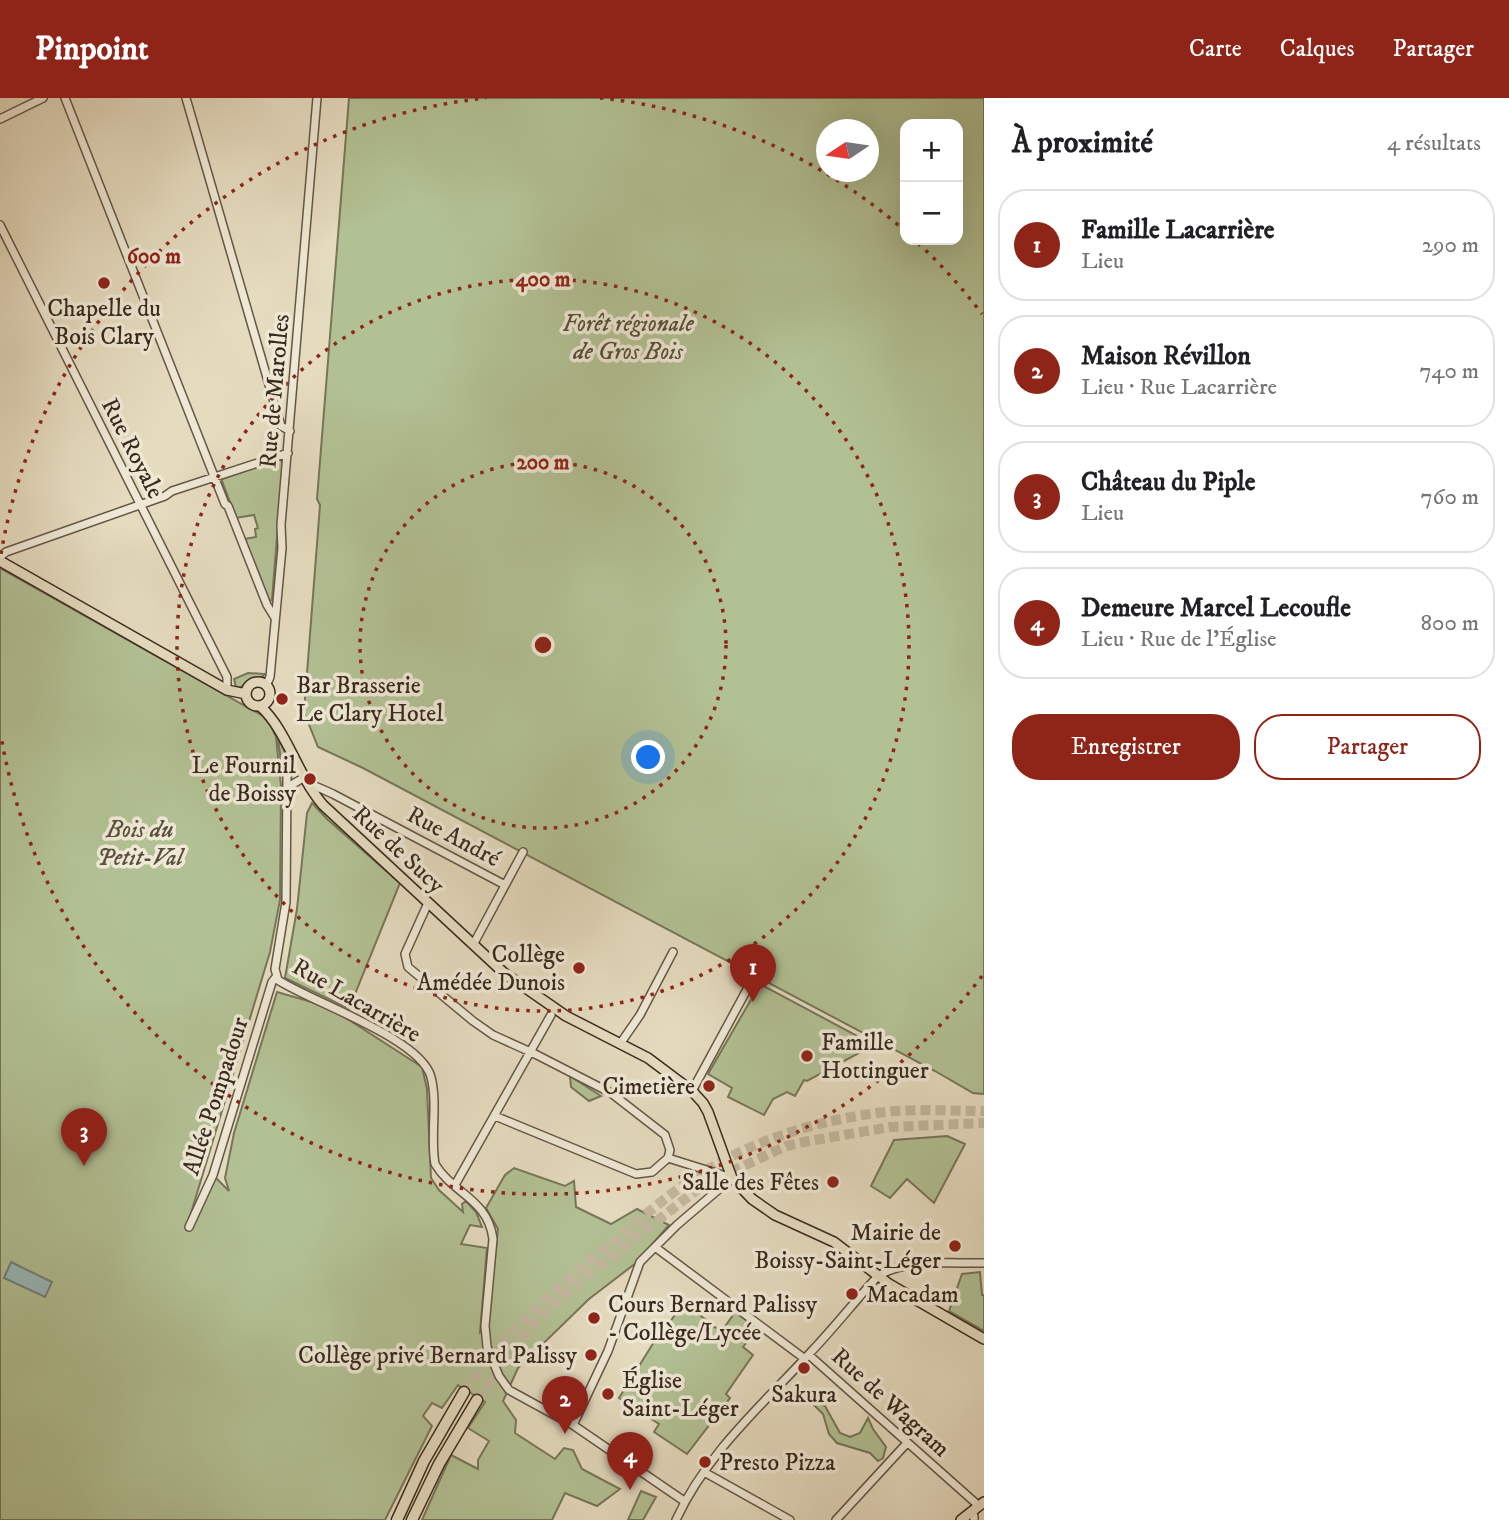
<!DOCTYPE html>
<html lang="fr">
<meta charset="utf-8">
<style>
body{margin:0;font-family:"IM FELL DW Pica",serif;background:#f6f6f6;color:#202124}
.controls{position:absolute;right:21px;top:21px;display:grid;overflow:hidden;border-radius:14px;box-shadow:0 7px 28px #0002}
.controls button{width:63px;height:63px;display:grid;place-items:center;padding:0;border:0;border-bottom:2px solid #e0e0e0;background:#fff;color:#202124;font:35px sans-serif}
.compass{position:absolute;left:816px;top:21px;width:63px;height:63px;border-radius:50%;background:#fff;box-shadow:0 7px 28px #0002;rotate:257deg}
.you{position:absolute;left:649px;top:660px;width:24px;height:24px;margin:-18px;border:5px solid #fff;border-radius:50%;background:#1a73e8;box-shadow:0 0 0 10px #1a73e833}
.badge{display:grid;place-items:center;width:46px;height:46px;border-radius:50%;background:#8f2418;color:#fff;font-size:23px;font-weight:700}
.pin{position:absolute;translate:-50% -58px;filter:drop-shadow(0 2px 4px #0008)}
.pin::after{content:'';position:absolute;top:37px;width:24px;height:21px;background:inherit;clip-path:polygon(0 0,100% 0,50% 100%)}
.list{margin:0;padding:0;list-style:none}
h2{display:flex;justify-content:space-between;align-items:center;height:91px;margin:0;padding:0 28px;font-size:30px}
h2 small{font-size:23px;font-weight:400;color:#757577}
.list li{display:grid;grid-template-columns:46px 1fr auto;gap:21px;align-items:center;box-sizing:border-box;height:112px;margin:0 14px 14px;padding:0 14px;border:2px solid #e0e0e0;border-radius:28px}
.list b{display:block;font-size:26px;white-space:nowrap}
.list p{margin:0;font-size:23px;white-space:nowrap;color:#757577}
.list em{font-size:23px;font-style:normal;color:#757577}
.actions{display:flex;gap:14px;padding:21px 28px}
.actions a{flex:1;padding:16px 0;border:2px solid #8f2418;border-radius:28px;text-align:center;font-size:24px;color:#8f2418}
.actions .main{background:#8f2418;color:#fff}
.map{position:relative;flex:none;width:984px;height:1422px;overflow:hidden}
header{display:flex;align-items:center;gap:42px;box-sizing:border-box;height:98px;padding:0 35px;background:#8f2418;color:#fff}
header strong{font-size:33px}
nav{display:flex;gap:38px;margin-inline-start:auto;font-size:24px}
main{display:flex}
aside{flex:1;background:#fff}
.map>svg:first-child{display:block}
.green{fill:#b2c194;stroke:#767659;stroke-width:2;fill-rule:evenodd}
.water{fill:#99b9bb;stroke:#73807c;stroke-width:2}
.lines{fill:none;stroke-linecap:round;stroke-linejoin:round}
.highway-tunnel{stroke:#c3b89f;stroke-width:10;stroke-dasharray:10 5;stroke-linecap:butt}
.minor-casing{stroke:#655646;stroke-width:10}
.major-casing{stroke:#3a2a1e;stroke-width:12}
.highway-casing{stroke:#3a2a1e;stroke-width:13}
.minor{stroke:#eee8d5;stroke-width:7}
.major{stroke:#e5dbbf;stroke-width:9}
.highway{stroke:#e5dbbf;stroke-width:10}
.ring{fill:none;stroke:#8f2418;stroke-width:3.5;stroke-dasharray:3.5 7}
.poi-dot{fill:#8f2418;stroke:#eee8d5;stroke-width:2.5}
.labels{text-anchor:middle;stroke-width:7;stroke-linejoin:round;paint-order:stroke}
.poi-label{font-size:24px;fill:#3a2a1e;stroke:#eee8d5;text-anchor:start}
.park-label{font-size:24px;font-style:italic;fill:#58503c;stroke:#eee8d5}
.street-label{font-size:24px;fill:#3a2a1e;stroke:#eee8d5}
.centre{fill:#8f2418;stroke:#eee8d5;stroke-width:3.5}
.ring-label{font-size:21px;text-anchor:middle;font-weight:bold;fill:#8f2418;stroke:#eee8d5;stroke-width:7;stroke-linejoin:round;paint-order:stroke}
</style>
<header>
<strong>Pinpoint</strong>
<nav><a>Carte</a><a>Calques</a><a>Partager</a></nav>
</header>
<main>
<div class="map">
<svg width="984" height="1422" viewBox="0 0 984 1422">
<rect width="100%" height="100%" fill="#e5dbbf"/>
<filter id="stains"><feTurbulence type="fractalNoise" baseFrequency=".00286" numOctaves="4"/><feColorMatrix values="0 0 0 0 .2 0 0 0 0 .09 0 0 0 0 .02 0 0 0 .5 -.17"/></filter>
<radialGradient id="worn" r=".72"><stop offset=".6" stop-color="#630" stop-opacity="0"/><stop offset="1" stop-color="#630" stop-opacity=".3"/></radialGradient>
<path class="green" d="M349,0H984V996L973,995L935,973L363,670L318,649L304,614L320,407L317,401ZM905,26H958V142H905ZM827,32H869V74H827Z
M279,361L283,364L272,502L269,503L244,441L256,439L255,431L258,430L254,417L236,420L222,383V381Z
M0,470L263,618L271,628L276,639L281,688L280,802L270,854L188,1125L213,1077L229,1093L225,1080L234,1035L277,894L329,909L422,969L427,991L431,1080L439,1092L463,1114L462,1106L466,1103L476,1114L482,1129L470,1127L461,1146L487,1150L480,1234L488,1226L498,1131L486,1110L505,1077L514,1070L565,1088L574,1083L576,1109L611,1126L637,1111L669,1127L636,1165L589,1201L518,1270L503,1303L516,1322L515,1335L555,1361L564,1350L573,1352L582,1371L620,1391L597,1408L565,1395L552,1422H422L451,1357L478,1371V1362L489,1343L468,1330L485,1304L458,1287L442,1310L432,1305L423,1318L432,1328L385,1422H0Z
M248,575L265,576L261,580L251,582L241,589H236L234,581Z
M278,640L289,662L285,681H283Z
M312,705L327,721L400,785L349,911L285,880L297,811L307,715Z
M760,886L874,947L807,983L804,982L795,998L787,994L773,1001L764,1017L728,999L732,990L708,976Z
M570,978L601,998L589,1003L571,989Z
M947,1038L965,1046L934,1105L907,1081L890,1100L871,1088L894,1042Z
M980,1174L982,1197H984V1233L949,1213L962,1176Z
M680,1201L721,1234L736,1213L758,1230L743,1249L753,1257L726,1296L730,1300L687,1356L654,1334L659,1326L619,1300L659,1236H662L676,1215L678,1204Z
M816,1304L825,1308L840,1335L850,1339L860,1335L868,1320L873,1331L886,1349L883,1360L878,1363L870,1355L837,1345L829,1336L823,1316L814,1307Z
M641,1393L656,1399L643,1422H628Z"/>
<path class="water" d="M11,1164L52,1184L45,1199L4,1180Z"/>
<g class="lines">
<path class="highway-tunnel" d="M464,1294C503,1236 551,1194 605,1150C637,1125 667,1096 702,1075C754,1042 816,1023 877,1015C912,1010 949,1013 984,1013
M477,1302L524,1237L552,1209L583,1181L703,1087L786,1048L809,1043L890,1029L984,1025"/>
<g class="minor-casing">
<path id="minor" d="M65,0L225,406L228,408L267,507L275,520
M186,0L281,328L290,333
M0,21L43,0
M0,127L227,579V592
M0,459L6,454L165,398L172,393L288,355
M266,588L270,579L282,450L281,427L317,0
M294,662L287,679L286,804L275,871L278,882C311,904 421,940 431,979C438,1007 430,1038 435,1066C453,1096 488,1101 493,1141L485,1228L487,1249L499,1278L509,1292L573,1327L684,1403
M309,689L315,688L333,696L505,787
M288,693L293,686L303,680
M428,805L405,856L408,869L473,923L493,937L535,956L611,995L665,1037L670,1052L668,1060
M473,847L523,754
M620,946L640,917L673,854
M692,993L751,884
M495,1018L636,1076L652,1074L668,1060
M455,1087L551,917
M189,1129L213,1077L272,884L276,879
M655,1149L805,1261
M809,1257L979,1408
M573,1327L608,1253L640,1164L677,1127L732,1080L668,1060
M704,1374L790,1422
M676,1422C706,1356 762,1307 810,1255C834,1230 855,1203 878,1178C908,1160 950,1166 984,1165
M836,1422L907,1345
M974,1422V1418"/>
</g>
<g class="major-casing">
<path id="major" d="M0,463L227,592L246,596
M246 596a12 12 0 1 1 24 0a12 12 0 1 1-24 0Z
M260,608C287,632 297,677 323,707L504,875L566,918L648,960L692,993L703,1005L708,1014L732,1080L752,1101L775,1117L834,1144L889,1186L984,1241
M961,1422L984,1404"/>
</g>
<g class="highway-casing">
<path id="highway" d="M397,1422L424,1363L464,1294
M412,1422L439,1366L477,1302"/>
</g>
<use href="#minor" class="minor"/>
<use href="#major" class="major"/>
<use href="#highway" class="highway"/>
</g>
<g class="ring">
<circle cx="543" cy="547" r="183"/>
<circle cx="543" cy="547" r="366"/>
<path d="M982 878A550 550 0 0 1 1 638M1 456A550 550 0 0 1 486 0M600 0A550 550 0 0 1 904 132M918 145A550 550 0 0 1 982 216"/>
</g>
<g class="poi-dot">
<circle cx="104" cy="185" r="7"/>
<circle cx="282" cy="601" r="7"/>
<circle cx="310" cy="681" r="7"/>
<circle cx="579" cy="870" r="7"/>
<circle cx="807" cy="958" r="7"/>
<circle cx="709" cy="988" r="7"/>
<circle cx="833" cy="1084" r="7"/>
<circle cx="955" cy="1148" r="7"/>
<circle cx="852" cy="1196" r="7"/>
<circle cx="594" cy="1220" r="7"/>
<circle cx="591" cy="1257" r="7"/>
<circle cx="804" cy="1270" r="7"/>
<circle cx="608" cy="1296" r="7"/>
<circle cx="705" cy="1364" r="7"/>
</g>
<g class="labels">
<g class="poi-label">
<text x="104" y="218" text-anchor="middle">Chapelle du<tspan x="104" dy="28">Bois Clary</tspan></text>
<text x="296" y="595">Bar Brasserie<tspan x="296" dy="28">Le Clary Hotel</tspan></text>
<text x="296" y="675" text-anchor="end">Le Fournil<tspan x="296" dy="28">de Boissy</tspan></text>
<text x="565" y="864" text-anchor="end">Collège<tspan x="565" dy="28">Amédée Dunois</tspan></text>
<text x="821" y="952">Famille<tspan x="821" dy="28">Hottinguer</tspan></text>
<text x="695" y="996" text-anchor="end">Cimetière</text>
<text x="819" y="1092" text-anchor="end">Salle des Fêtes</text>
<text x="941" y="1142" text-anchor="end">Mairie de<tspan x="941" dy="28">Boissy-Saint-Léger</tspan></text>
<text x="866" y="1204">Macadam</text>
<text x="608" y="1214">Cours Bernard Palissy<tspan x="608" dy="28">- Collège/Lycée</tspan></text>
<text x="577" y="1265" text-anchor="end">Collège privé Bernard Palissy</text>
<text x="622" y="1290">Église<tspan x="622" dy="28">Saint-Léger</tspan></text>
<text x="804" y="1304" text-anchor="middle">Sakura</text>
<text x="719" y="1372">Presto Pizza</text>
</g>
<g class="park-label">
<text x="628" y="233">Forêt régionale<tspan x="628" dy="28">de Gros Bois</tspan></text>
<text x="140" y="739">Bois du<tspan x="140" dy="28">Petit-Val</tspan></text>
</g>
<g class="street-label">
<text transform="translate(274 293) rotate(-85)" y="8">Rue de Marolles</text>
<text transform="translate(133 350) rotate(63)" y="8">Rue Royale</text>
<text transform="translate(454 738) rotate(28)" y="8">Rue André</text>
<text transform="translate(399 751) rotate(43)" y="8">Rue de Sucy</text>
<text transform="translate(357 902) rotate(30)" y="8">Rue Lacarrière</text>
<text transform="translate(215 998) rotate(-72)" y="8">Allée Pompadour</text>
<text transform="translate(891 1304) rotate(42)" y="8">Rue de Wagram</text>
</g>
</g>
<circle cx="543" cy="547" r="10" class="centre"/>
<g class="ring-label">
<text x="154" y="165">600 m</text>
<text x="543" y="188">400 m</text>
<text x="543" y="371">200 m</text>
</g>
<rect width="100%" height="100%" filter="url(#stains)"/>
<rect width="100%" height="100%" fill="url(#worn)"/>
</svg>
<div class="controls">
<button>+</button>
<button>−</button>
</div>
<svg class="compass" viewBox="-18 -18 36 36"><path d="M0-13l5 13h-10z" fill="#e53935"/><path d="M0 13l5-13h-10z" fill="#757577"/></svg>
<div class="you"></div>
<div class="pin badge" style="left:753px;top:904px">1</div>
<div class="pin badge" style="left:565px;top:1336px">2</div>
<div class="pin badge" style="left:84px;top:1068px">3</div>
<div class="pin badge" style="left:630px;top:1392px">4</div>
</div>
<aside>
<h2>À proximité<small>4 résultats</small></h2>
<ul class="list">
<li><span class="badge">1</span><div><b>Famille Lacarrière</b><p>Lieu</p></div><em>290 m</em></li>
<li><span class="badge">2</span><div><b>Maison Révillon</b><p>Lieu · Rue Lacarrière</p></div><em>740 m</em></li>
<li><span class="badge">3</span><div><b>Château du Piple</b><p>Lieu</p></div><em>760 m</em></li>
<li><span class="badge">4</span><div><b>Demeure Marcel Lecoufle</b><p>Lieu · Rue de l'Église</p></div><em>800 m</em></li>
</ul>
<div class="actions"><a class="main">Enregistrer</a><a>Partager</a></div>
</aside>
</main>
